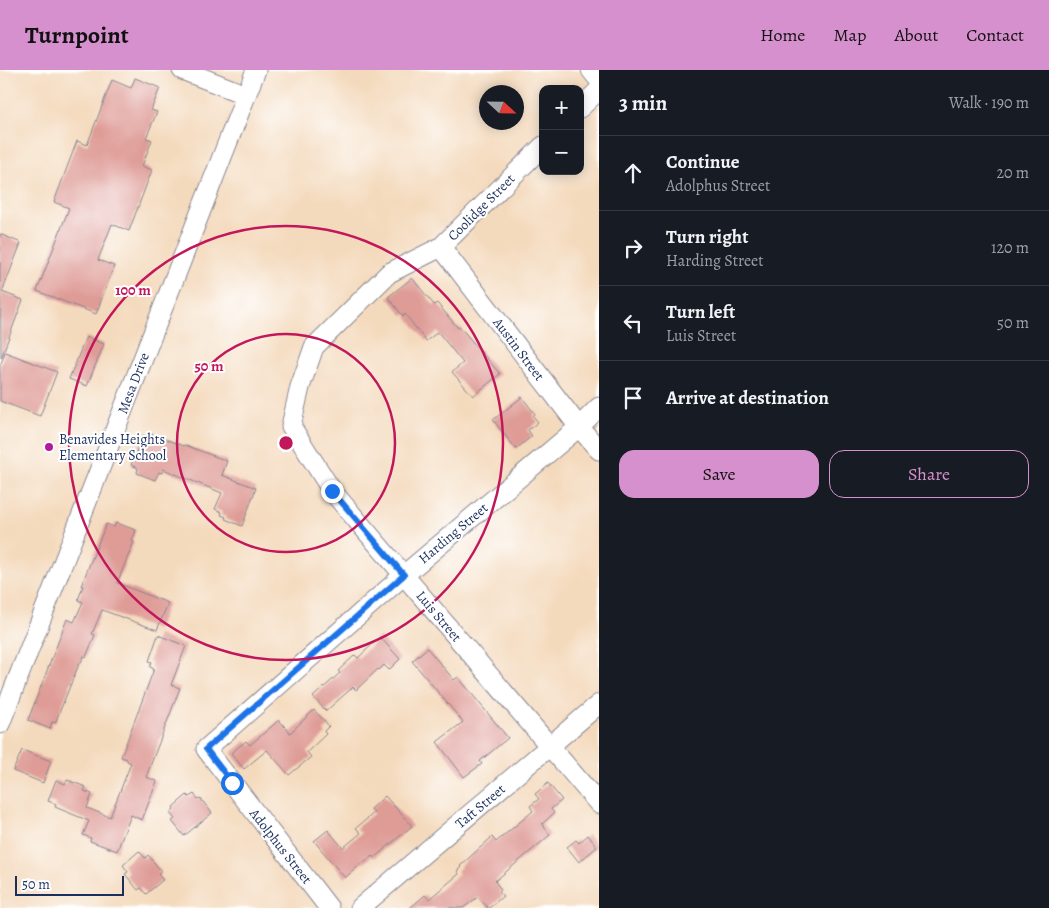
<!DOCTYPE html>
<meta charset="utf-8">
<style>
body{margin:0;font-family:Alegreya,serif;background:#242831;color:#f1f3f6}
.controls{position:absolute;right:15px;top:15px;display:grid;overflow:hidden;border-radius:10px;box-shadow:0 2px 12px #0003}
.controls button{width:45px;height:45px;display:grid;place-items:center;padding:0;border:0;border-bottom:1px solid #363941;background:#171b24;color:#f1f3f6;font:25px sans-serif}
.compass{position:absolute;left:479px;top:15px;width:45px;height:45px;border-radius:50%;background:#171b24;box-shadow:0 2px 12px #0003;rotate:112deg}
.scale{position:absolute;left:15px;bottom:12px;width:109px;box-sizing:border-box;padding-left:5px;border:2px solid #1b2f5e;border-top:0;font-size:14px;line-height:18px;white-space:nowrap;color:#1b2f5e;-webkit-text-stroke:4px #fff;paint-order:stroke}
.stop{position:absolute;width:15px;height:15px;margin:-11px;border:4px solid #1a73e8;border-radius:50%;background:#fff}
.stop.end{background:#1a73e8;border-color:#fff;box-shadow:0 1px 5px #0008}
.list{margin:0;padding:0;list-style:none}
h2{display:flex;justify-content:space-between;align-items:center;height:65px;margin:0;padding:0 20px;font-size:21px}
h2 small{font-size:16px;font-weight:400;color:#9ea1a6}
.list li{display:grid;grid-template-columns:32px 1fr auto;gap:15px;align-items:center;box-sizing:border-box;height:75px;padding:0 20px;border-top:1px solid #363941}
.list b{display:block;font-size:19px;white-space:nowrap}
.list p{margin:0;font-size:16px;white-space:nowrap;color:#9ea1a6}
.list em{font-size:16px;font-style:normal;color:#9ea1a6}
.actions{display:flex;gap:10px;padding:15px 20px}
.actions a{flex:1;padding:11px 0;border:1px solid #d690ce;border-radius:15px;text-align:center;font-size:18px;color:#d690ce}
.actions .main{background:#d690ce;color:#111}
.icon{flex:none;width:28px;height:28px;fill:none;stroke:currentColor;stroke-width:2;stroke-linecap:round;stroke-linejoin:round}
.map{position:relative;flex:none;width:599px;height:838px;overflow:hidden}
header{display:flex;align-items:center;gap:30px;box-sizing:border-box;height:70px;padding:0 25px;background:#d690ce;color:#111}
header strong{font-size:24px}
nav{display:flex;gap:28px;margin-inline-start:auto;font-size:18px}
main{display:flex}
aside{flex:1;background:#171b24}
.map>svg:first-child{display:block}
.building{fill:#df9c97}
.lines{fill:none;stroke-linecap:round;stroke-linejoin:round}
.minor-casing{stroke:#88848e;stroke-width:21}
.minor{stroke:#fff;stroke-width:19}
.route{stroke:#1a73e8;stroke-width:6}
.ring{fill:none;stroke:#c2185b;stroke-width:2.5}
.poi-dot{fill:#b5179e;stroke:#fff;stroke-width:2}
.labels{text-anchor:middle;stroke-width:4;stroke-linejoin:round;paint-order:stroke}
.street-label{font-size:14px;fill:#1b2f5e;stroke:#fff}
.poi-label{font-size:14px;fill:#1b2f5e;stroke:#fff;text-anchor:start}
.centre{fill:#c2185b;stroke:#fff;stroke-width:2.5}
.ring-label{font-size:15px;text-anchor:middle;font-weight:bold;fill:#c2185b;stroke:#fff;stroke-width:4;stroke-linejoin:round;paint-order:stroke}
</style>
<header>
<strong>Turnpoint</strong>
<nav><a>Home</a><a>Map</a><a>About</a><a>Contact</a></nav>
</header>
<main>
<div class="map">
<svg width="599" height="838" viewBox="0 0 599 838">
<rect width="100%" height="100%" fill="#fff"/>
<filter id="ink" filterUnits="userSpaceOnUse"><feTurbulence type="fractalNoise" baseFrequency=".02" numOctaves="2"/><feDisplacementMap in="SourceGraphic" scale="10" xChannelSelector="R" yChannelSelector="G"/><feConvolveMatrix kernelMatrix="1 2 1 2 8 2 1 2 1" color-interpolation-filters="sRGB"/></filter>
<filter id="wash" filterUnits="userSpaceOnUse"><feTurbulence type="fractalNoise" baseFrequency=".0096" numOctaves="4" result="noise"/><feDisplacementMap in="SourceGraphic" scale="20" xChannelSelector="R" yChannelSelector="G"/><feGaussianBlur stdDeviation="1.12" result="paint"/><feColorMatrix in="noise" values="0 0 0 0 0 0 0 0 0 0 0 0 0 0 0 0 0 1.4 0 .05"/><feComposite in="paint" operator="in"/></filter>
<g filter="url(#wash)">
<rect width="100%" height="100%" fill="#f4dabd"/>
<g id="blocks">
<path class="building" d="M135,8L160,18L151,40L157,42L146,68L152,70L142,96L152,100L129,161L112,154L98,190L114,196L96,244L37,221L69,138L54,132L77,71L87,75L112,10L131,18Z
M0,164L21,173L2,222L23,230L1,288Z
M412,208L434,235L437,233L458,258L460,257L500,304L473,326L452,302L463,293L438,262L426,271L405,244L403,246L388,227Z
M86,267L104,274L87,316L69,309Z
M5,282L57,302L40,346L0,331V296Z
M522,327L535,344L533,346L538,352L528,360L532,366L516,379L493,350Z
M152,364L184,376L185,375L227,391L222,405L256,418L242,456L225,449L226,447L221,445L222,442L215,439L222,423L163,399L162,403L159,402L155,410L137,403L138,398L131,395L143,365L150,369Z
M116,453L136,460L132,471L134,472L117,513L168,533L157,560L102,540L92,564L95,565L86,587L84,586L80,594H79L55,653L52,652L50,659L28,650L67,549L74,552L83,532L78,530L83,516H81L106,454L114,457Z
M158,565L186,576L171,615L180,618L146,707L157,711L142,750L131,745L117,781L90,771L91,768L83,765L89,751L55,737L56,734L48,731L56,710L65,714L67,710L86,717L84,721L92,724L87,738L110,747L131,693L127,691V689L121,687L154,599L150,597L152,592L149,591Z
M380,567L400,589L389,600L384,595L379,600L378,599L356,620L353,617L326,641L313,627L340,603L338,601L355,585L358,588Z
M427,578L454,610L458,607L508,668L480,691L482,694L464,707L437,672L463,652L412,591Z
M314,640L329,656L324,661L326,664L307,682L311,687L289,705L267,680L244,699L231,683L246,671L250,675L279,650L290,663Z
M22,680L51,691L43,713L13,701Z
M548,713L562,730L551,739L554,743L542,754L550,765L495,811L501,820L499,822L503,826L489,838H488L478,827L463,838H410L425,825L429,829L459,804L457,801L461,797L460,796L492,767L496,772L533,741L530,736L539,729L535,724Z
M194,724L198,729L200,728L212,743L184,766L172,751L175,749L170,743L174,739L173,737L187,725L189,727Z
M385,726L412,756L374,788L372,786L364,793L363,792L345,808L314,771L328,760L343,778L361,763L356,758L374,743L371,739Z
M588,765L597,777L579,792L567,777L576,770L579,773Z
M139,781L145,788L148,785L161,801L158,804L163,810L146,824L141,818L138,820L125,804L128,802L123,795Z"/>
</g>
</g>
<g filter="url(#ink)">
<use href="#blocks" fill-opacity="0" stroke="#88848e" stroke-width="1"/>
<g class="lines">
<g class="minor-casing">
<path id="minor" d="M182,0L246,25
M591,0L599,10
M580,38L599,20
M543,76L441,177L389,203L314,277L300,317L291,356L332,421L599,734
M441,177L579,357L599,380
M0,654L256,0
M329,838L206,679L404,505L579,357L599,337
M360,838L599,634"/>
</g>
<use href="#minor" class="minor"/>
</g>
</g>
<g class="lines" filter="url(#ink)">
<path class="route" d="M232,713L206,679L404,505L332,421"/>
</g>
<g class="ring">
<circle cx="286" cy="373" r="109"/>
<circle cx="286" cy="373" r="217"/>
</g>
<circle class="poi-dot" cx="49" cy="377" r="5"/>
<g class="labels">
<g class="street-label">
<text transform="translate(481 137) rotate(-45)" y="5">Coolidge Street</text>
<text transform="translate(519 279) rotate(53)" y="5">Austin Street</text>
<text transform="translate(133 313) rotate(-69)" y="5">Mesa Drive</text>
<text transform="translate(453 463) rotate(-40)" y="5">Harding Street</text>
<text transform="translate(439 546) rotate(50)" y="5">Luis Street</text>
<text transform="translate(480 736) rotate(-40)" y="5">Taft Street</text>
<text transform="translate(281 776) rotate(52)" y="5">Adolphus Street</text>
</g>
<g class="poi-label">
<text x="59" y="374">Benavides Heights<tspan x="59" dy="16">Elementary School</tspan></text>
</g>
</g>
<circle cx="286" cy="373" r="8" class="centre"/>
<g class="ring-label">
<text x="133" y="225">100 m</text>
<text x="209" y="301">50 m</text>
</g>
</svg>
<div class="controls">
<button>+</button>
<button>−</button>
</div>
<svg class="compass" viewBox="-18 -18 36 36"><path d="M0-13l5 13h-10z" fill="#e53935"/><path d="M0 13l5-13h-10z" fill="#9ea1a6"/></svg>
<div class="scale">50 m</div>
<div class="stop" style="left:232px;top:713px"></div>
<div class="stop end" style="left:332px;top:421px"></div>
</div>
<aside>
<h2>3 min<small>Walk · 190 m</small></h2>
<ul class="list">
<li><svg class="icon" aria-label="ahead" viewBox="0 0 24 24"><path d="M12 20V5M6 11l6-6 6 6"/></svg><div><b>Continue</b><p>Adolphus Street</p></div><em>20 m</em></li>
<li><svg class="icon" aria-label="right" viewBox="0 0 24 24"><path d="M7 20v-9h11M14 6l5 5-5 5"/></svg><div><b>Turn right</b><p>Harding Street</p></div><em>120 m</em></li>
<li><svg class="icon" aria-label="left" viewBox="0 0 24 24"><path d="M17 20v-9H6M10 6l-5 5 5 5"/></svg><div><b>Turn left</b><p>Luis Street</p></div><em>50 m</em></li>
<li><svg class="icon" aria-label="arrive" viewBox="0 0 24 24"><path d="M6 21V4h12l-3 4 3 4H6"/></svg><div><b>Arrive at destination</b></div></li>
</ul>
<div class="actions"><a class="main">Save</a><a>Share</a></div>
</aside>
</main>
